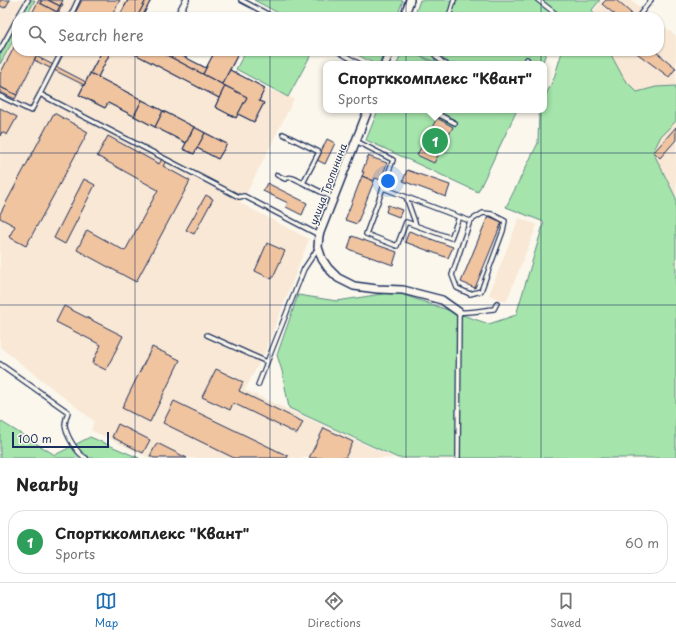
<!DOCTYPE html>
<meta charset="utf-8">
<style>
body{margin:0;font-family:"Playpen Sans",sans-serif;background:#f6f6f6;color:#222}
.scale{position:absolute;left:12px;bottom:10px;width:97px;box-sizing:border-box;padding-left:4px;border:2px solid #1b2f5e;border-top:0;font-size:11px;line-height:14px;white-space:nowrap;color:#1b2f5e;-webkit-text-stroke:3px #fbf7ec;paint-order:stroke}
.you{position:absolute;left:388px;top:181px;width:14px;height:14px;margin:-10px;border:3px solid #fff;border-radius:50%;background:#1a73e8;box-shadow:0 0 0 6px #1a73e833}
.badge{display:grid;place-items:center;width:26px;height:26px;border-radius:50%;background:#1f6fb2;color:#fff;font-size:13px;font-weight:700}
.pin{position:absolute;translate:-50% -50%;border:2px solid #fff;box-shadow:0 1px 4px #0006}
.popup{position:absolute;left:323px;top:61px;width:224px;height:52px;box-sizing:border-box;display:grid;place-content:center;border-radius:8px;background:#fff;filter:drop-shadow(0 1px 3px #0005);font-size:13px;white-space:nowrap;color:#767676}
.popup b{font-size:15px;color:#222}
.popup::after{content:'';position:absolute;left:50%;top:100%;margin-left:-8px;border:8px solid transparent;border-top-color:#fff}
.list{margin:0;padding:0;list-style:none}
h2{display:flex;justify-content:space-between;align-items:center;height:52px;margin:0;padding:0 16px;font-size:17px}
h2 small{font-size:13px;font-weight:400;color:#767676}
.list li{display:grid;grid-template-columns:26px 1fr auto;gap:12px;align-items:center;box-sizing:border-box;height:64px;margin:0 8px 8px;padding:0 8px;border:1px solid #e0e0e0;border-radius:16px}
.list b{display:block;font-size:15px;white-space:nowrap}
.list p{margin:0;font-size:13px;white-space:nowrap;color:#767676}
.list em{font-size:13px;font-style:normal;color:#767676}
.icon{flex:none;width:22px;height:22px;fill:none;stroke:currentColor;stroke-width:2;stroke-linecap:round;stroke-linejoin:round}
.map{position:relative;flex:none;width:676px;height:458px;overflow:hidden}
.search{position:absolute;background:#fff;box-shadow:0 1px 3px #0004;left:12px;right:12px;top:12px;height:44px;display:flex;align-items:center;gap:10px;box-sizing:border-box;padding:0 14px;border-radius:16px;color:#767676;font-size:15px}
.sheet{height:124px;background:#fff}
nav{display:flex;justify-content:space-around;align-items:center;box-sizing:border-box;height:56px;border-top:1px solid #e0e0e0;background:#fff;font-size:11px;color:#767676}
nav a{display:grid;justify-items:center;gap:2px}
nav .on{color:#1f6fb2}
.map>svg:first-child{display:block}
.built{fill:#f8e8d5}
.green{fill:#a5e4ab;stroke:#608a84}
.building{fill:#f1c4a0;stroke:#1b2f5e}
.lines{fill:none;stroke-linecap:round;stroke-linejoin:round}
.service-casing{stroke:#1b2f5e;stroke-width:6}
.pedestrian-casing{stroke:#1b2f5e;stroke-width:8}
.minor-casing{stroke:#1b2f5e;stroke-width:10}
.service{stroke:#fbf7ec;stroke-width:3.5}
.pedestrian{stroke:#fbf7ec;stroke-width:5.5}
.minor{stroke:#fbf7ec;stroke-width:7}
.grid{fill:none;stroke:#1b2f5e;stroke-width:1;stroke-opacity:0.55}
.labels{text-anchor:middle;stroke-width:3;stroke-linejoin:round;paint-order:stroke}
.street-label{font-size:10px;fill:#1b2f5e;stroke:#fbf7ec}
</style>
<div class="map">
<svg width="676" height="458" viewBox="0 0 676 458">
<rect width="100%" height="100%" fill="#fbf7ec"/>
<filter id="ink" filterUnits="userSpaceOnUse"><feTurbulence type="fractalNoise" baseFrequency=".025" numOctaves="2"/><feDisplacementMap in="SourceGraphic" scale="8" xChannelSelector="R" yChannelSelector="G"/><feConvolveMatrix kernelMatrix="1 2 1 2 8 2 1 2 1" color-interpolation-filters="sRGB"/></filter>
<g filter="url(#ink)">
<path class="built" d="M0,0H151L142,17H17V51H173L206,68L215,51H237L230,70L265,88L294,99L247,192L240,203L309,239L265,352L245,390L394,458H149L91,430L94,421L0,347Z
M602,0H631L652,17H593L592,14Z
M659,22L676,36V206L608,51H659Z
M519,218L537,225L506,302L489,295Z"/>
<path class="green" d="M29,0H35L26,17H20Z
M254,0H403L397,17H286Z
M420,0H600L592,10L595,17H583V13L582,17H414Z
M17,22V33L0,64V54Z
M246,51H313L288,97L236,69Z
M350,51H384L379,64H375Z
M402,51H408L437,64H397Z
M410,51H547L542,64H440Z
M564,51H609L624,79L637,92L656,87L676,86V121L661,136L653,152L676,198V458H398L289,408L282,371L277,355L298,295L337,301L395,292L489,324L516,315L544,222L506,207L538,143L539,110H544V99L554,78L562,52Z
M378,110H517L478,192L366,140Z
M0,421L55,455L90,437L139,458H0Z"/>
<path class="building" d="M0,0H10L5,8L0,6Z
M39,0L42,1L40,3L57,12L61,4H63L56,17H30Z
M42,0H48L60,6L57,12L40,3Z
M48,0H63L60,6Z
M82,0H120L111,17H73Z
M128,0H151L142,17H119Z
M128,0H146L137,17H119Z
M146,0H151L142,17H137Z
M606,0H616L631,13L628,17H618L602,4Z
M17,42V51H39L17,95L0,87V74Z
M102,51H111L98,77L227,144L218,159L197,148L194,154L183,149L186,143L108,103L105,108L79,95Z
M102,51H111L98,77L90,73Z
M129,51H173L206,68L215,51H237L239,52L230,70L265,88L259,101L264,103L254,122L238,114L236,118L215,107L219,98Z
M129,51H159L225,86L219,98Z
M159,51H173L206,68L203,74Z
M215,51H237L239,52L222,84L203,74Z
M634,51H655L676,68L669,77Z
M36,56L86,82L84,85L34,60Z
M230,70L265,88L259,101L264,103L254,122L238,114L247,97L222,84Z
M90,73L142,100L134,116L108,103L105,108L79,95Z
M225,86L247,97L236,118L215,107Z
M0,87L17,95L15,99L0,92Z
M142,100L163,111L155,127L134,116Z
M0,108L17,117L7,135L2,132L0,136Z
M163,111L194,127L186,143L155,127Z
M54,113L88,132L26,246L9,237L15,226L0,218V214Z
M437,118L453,127L434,163L417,155Z
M194,127L205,133L194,154L183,149Z
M676,127V140L660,158L654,152Z
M205,133L227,144L218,159L197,148Z
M108,136L159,164L162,159L166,162L163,166L190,181L136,282L77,250L87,230L125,251L158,190L97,156Z
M327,139L335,143L325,164L317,160Z
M368,156L387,163L381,180L375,178L374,181L362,176L364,172H362Z
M407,170L450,185L446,197L403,181Z
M362,176L374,181L357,224L345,220Z
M84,179L95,185L65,244L54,238Z
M267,183L307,203L302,215L286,207L288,203L263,191Z
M206,195L213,199L194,234L186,230Z
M388,205L402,210L399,217L386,212Z
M488,216L502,222L475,288L461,282Z
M409,231L453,247L448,258L405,242Z
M352,236L397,252L393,265L348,249Z
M267,243L285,251L272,279L255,271Z
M64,306L123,336L106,370L92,363L101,345L56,322Z
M152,347L180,360L150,422L122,408Z
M216,369L243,382L239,391L303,422L297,434L233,403L230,410L202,397Z
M174,401L288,456L287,458H234L163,423Z
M118,424L150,440L143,453L112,437Z
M324,428L353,442L345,458H309Z
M157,443L187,458H154L150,456Z"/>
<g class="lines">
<g class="service-casing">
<path id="service" d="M241,0L273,17
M538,0L560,17
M18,17L28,0
M70,17L78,0
M449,17L454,0
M638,17L651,0
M0,50L17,19
M337,51L360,64
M431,51L442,62L446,64
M437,58L439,51
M525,64L527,59
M40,94L62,51
M0,96L31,111L40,94L239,197L244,196L319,235
M430,110L455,123
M283,134L319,152L303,183L333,198
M356,141L393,160L383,188L366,234L397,246L406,222L451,238L459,217L383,188
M277,175L285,179C291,175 297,180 303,183
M406,197L416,225
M459,217L470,221L452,275L457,288L470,294L481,291L503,231L505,221L492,214L483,213L470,221
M207,335L267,362
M0,364L68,412C67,416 65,421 65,425C66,435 77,454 86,458
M258,385L304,269L318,248
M458,458L459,312C471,313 482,310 494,309L497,303"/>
</g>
<g class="pedestrian-casing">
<path id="pedestrian" d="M177,17L186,0"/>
</g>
<g class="minor-casing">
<path id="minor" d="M404,17L410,0
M385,64L390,51
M368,110L319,235L318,247L322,259L328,268L338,278L354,286L377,289L403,290L442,300L459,312"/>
</g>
<use href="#service" class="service"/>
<use href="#pedestrian" class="pedestrian"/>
<use href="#minor" class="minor"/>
</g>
</g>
<path class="grid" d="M135,0V17M270,0V17M406,0V17M541,0V17M135,51V458M270,51V458M406,51V458M541,51V458M0,153H676M0,305H676"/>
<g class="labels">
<g class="street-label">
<text transform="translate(328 184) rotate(-69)" y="4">улица Тропинина</text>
</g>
</g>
</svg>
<div class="scale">100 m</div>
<div class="you"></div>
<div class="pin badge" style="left:435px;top:141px;background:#2e9e5b">1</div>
<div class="popup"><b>Спортккомплекс &quot;Квант&quot;</b>Sports</div>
<div class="search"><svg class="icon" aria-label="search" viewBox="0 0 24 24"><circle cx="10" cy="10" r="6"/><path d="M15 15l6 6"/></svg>Search here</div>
</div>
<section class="sheet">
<h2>Nearby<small></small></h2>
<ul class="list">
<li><span class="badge" style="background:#2e9e5b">1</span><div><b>Спортккомплекс &quot;Квант&quot;</b><p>Sports</p></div><em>60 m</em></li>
</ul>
</section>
<nav>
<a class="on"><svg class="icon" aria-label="map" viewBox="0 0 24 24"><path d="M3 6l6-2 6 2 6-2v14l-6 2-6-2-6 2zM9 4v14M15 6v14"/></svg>Map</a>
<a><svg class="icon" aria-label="directions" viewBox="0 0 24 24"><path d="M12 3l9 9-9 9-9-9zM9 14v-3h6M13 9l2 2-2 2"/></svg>Directions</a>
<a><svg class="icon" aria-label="saved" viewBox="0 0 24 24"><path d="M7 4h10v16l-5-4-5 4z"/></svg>Saved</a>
</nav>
